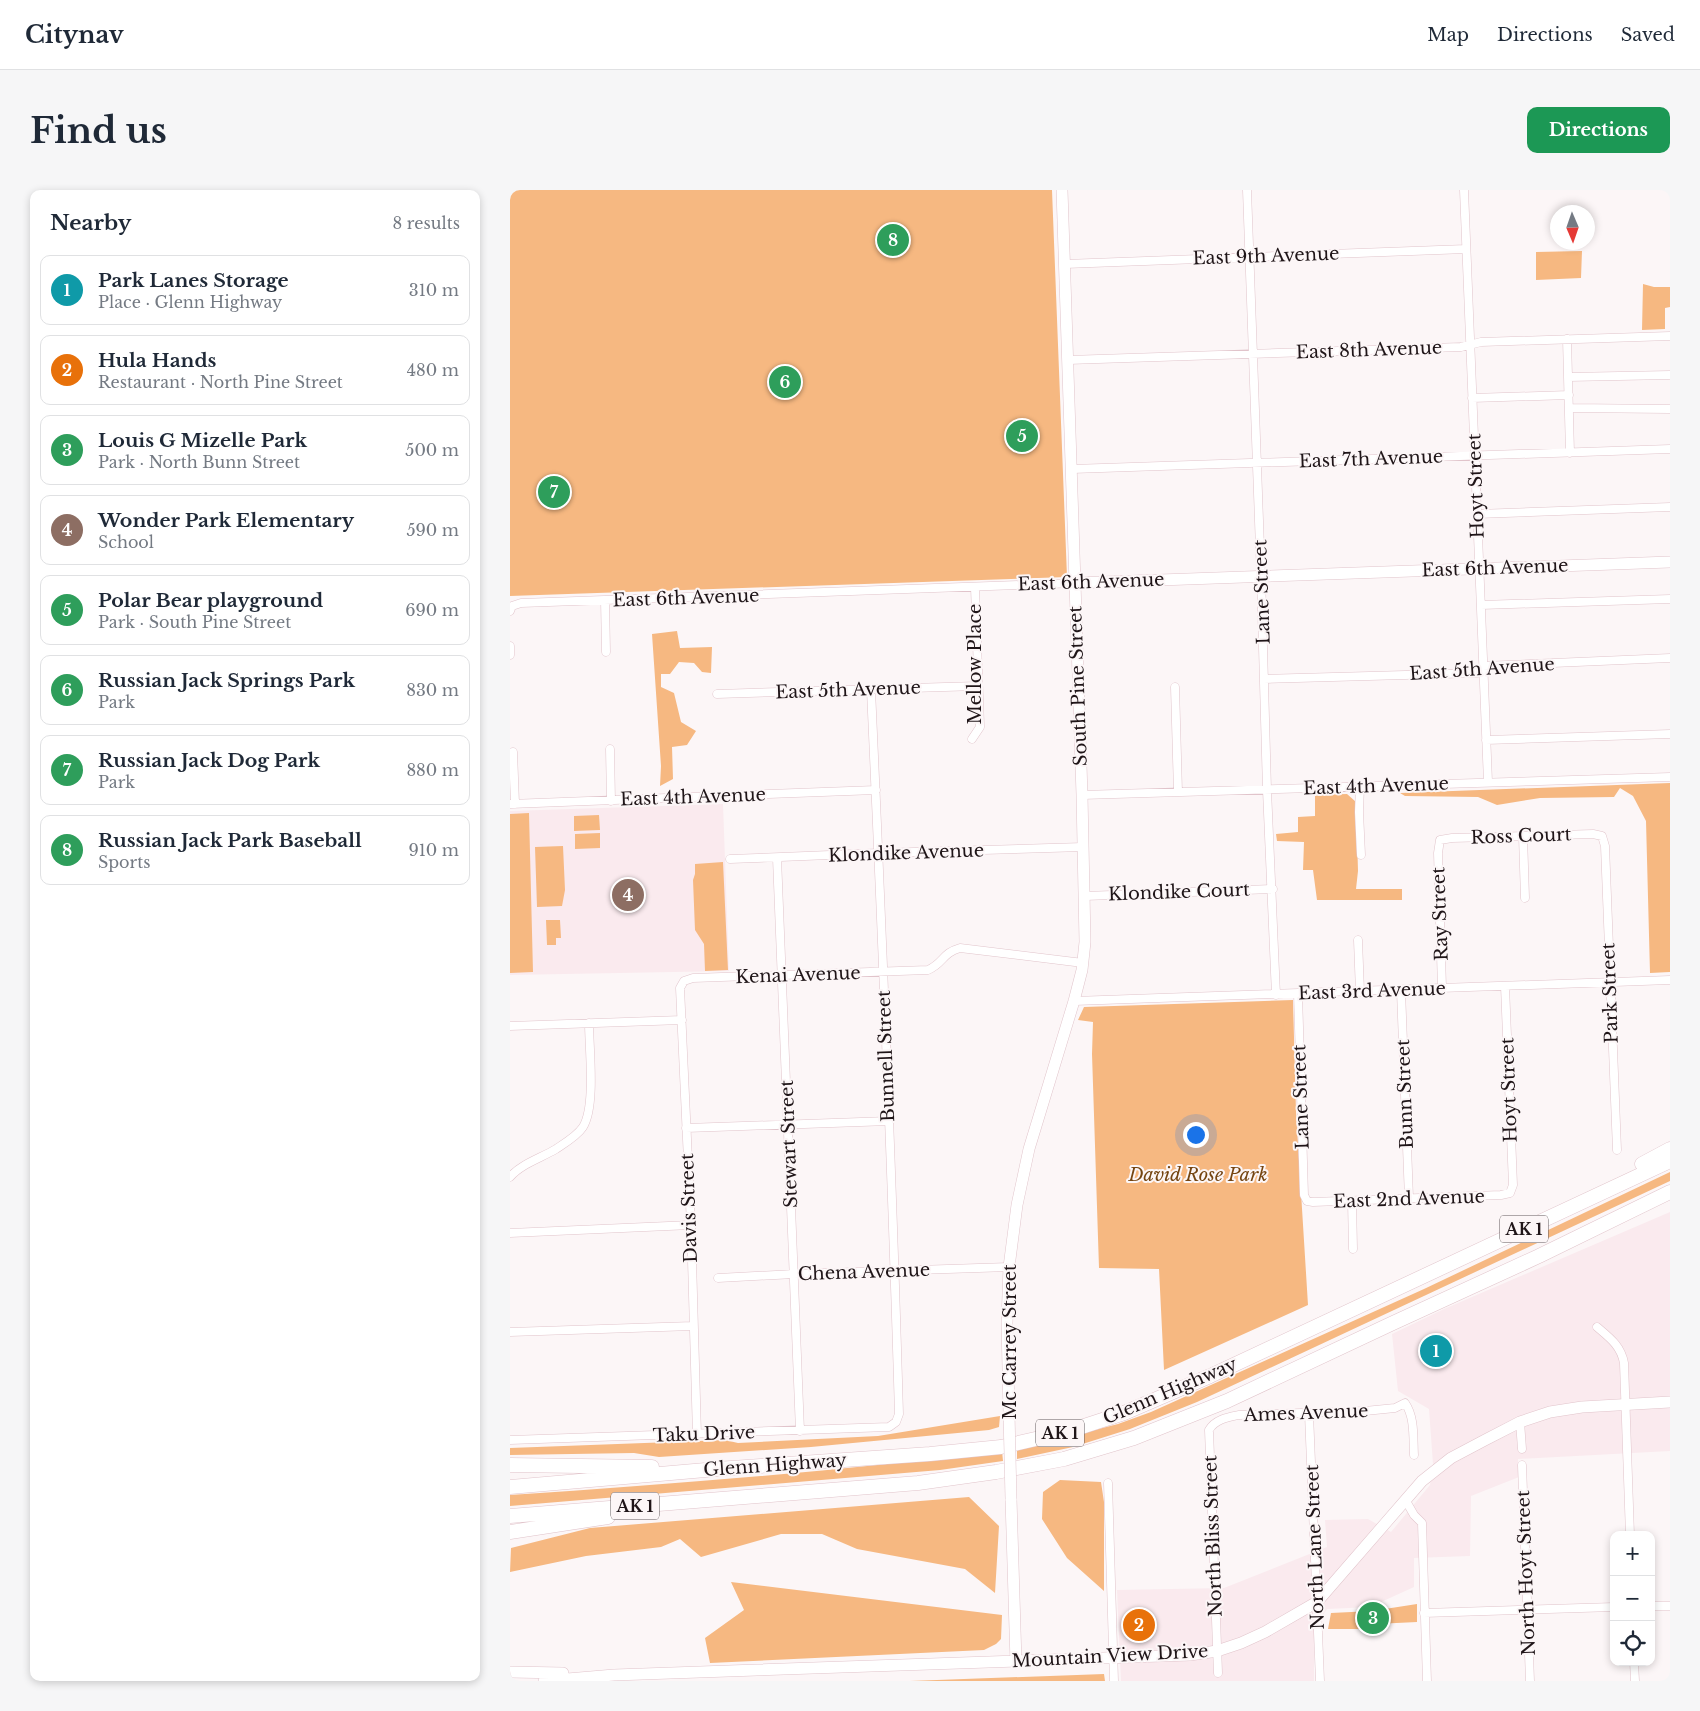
<!DOCTYPE html>
<meta charset="utf-8">
<style>
body{margin:0;font-family:"Libre Baskerville",serif;background:#f6f6f7;color:#1f2937}
.controls{position:absolute;right:15px;bottom:15px;display:grid;overflow:hidden;border-radius:10px;box-shadow:0 2px 8px #0003}
.controls button{width:45px;height:45px;display:grid;place-items:center;padding:0;border:0;border-bottom:1px solid #e0e1e3;background:#fff;color:#1f2937;font:25px sans-serif}
.compass{position:absolute;left:1040px;top:15px;width:45px;height:45px;border-radius:50%;background:#fff;box-shadow:0 2px 8px #0003;rotate:178deg}
.you{position:absolute;left:685px;top:944px;width:18px;height:18px;margin:-12px;border:4px solid #fff;border-radius:50%;background:#1a73e8;box-shadow:0 0 0 8px #1a73e833}
.badge{display:grid;place-items:center;width:32px;height:32px;border-radius:50%;background:#1c9855;color:#fff;font-size:16px;font-weight:700}
.pin{position:absolute;translate:-50% -50%;border:2px solid #fff;box-shadow:0 1px 5px #0006}
.list{margin:0;padding:0;list-style:none}
h2{display:flex;justify-content:space-between;align-items:center;height:65px;margin:0;padding:0 20px;font-size:21px}
h2 small{font-size:16px;font-weight:400;color:#747a83}
.list li{display:grid;grid-template-columns:32px 1fr auto;gap:15px;align-items:center;box-sizing:border-box;height:70px;margin:0 10px 10px;padding:0 10px;border:1px solid #e0e1e3;border-radius:10px}
.list b{display:block;font-size:19px;white-space:nowrap}
.list p{margin:0;font-size:16px;white-space:nowrap;color:#747a83}
.list em{font-size:16px;font-style:normal;color:#747a83}
.icon{flex:none;width:28px;height:28px;fill:none;stroke:currentColor;stroke-width:2;stroke-linecap:round;stroke-linejoin:round}
.map{position:relative;flex:none;width:1160px;height:1491px;overflow:hidden;border-radius:10px}
header{display:flex;align-items:center;gap:30px;box-sizing:border-box;height:70px;padding:0 25px;background:#fff;border-bottom:1px solid #e0e1e3}
header strong{font-size:24px}
nav{display:flex;gap:28px;margin-inline-start:auto;font-size:18px}
.intro{display:flex;align-items:center;justify-content:space-between;box-sizing:border-box;height:120px;padding:0 30px}
h1{margin:0;font-size:35px}
.button{padding:12px 22px;border-radius:10px;background:#1c9855;color:#fff;font-size:18px;font-weight:700}
main{display:flex;gap:30px;padding:0 30px}
aside{flex:1;background:#fff;border-radius:10px;box-shadow:0 2px 8px #0003}
.map>svg:first-child{display:block}
.built{fill:#faeaee}
.green{fill:#f6b881}
.lines{fill:none;stroke-linecap:round;stroke-linejoin:round}
.street-casing{stroke:#e1c4cb;stroke-width:9}
.secondary-casing{stroke:#e1c4cb;stroke-width:12}
.highway-casing{stroke:#e1c4cb;stroke-width:15}
.street{stroke:#fff;stroke-width:8}
.secondary{stroke:#fff;stroke-width:11}
.highway{stroke:#fff;stroke-width:14}
.secondary-bridge-casing{stroke:#e1c4cb;stroke-width:12;stroke-linecap:butt}
.secondary-bridge{stroke:#fff;stroke-width:11}
.labels{text-anchor:middle;stroke-width:4;stroke-linejoin:round;paint-order:stroke}
.shield{fill:#fcf6f7;stroke:#61585b;stroke-width:1}
.shield-label{font-size:16px;font-weight:bold;fill:#1f1518}
.street-label{font-size:18px;fill:#1f1518;stroke:#fcf6f7}
.park-label{font-size:18px;font-style:italic;fill:#754511;stroke:#fcf6f7}
</style>
<header>
<strong>Citynav</strong>
<nav><a>Map</a><a>Directions</a><a>Saved</a></nav>
</header>
<div class="intro"><h1>Find us</h1><a class="button">Directions</a></div>
<main>
<aside>
<h2>Nearby<small>8 results</small></h2>
<ul class="list">
<li><span class="badge" style="background:#0f9aa8">1</span><div><b>Park Lanes Storage</b><p>Place · Glenn Highway</p></div><em>310 m</em></li>
<li><span class="badge" style="background:#e8710a">2</span><div><b>Hula Hands</b><p>Restaurant · North Pine Street</p></div><em>480 m</em></li>
<li><span class="badge" style="background:#2e9e5b">3</span><div><b>Louis G Mizelle Park</b><p>Park · North Bunn Street</p></div><em>500 m</em></li>
<li><span class="badge" style="background:#8d6e63">4</span><div><b>Wonder Park Elementary</b><p>School</p></div><em>590 m</em></li>
<li><span class="badge" style="background:#2e9e5b">5</span><div><b>Polar Bear playground</b><p>Park · South Pine Street</p></div><em>690 m</em></li>
<li><span class="badge" style="background:#2e9e5b">6</span><div><b>Russian Jack Springs Park</b><p>Park</p></div><em>830 m</em></li>
<li><span class="badge" style="background:#2e9e5b">7</span><div><b>Russian Jack Dog Park</b><p>Park</p></div><em>880 m</em></li>
<li><span class="badge" style="background:#2e9e5b">8</span><div><b>Russian Jack Park Baseball</b><p>Sports</p></div><em>910 m</em></li>
</ul>
</aside>
<div class="map">
<svg width="1160" height="1491" viewBox="0 0 1160 1491">
<rect width="100%" height="100%" fill="#fcf6f7"/>
<path class="built" d="M213,614L219,781L0,785V621Z
M1160,1022V1261L1008,1269L1009,1287L961,1306L960,1366L904,1368V1397L860,1417L817,1419L804,1438V1491H611L607,1400L714,1398L817,1357L815,1330L858,1329L881,1342L920,1295L923,1274L919,1219L888,1201L882,1144L934,1119Z"/>
<path class="green" d="M0,0H542L557,387L0,406Z
M1072,61L1071,88L1026,90V62Z
M1133,94L1144,97H1160V117L1155,118V139L1132,140Z
M167,441L170,458L202,457L201,483L192,482L184,473L169,472L160,484H151V497L164,503L171,532L186,541L177,555L162,557L163,589L150,596L151,576L142,444Z
M1160,593V782L1140,783L1136,631L1123,606L1110,598L1104,607L1030,608L987,615L968,607L895,606L890,603Z
M837,604L846,612L848,681L846,699H892V710H807L803,680H793L794,652L767,651L766,644L788,642V627L805,626V605Z
M19,623L23,782L0,783V624Z
M89,625L90,640L64,641V626Z
M90,643V658L65,659V644Z
M53,656L55,700L52,716L27,717L25,657Z
M213,672L218,780L195,781L194,754L185,740L183,690L185,684V674Z
M36,730H50L51,748H46V755H37Z
M783,810L786,922L798,1115L654,1180L649,1079L589,1078L582,864L583,832L568,830L574,817Z
M1160,982V991L687,1212L620,1239L563,1257L507,1269V1260L608,1234L641,1222L914,1099Z
M490,1226L489,1237L479,1240L301,1257L149,1267L124,1263L0,1265V1258L215,1250L228,1253L368,1246Z
M492,1261L493,1271L430,1280L0,1316V1305C164,1294 329,1281 492,1261Z
M550,1290L591,1292L594,1312V1401L557,1368L532,1329L533,1302Z
M459,1307L489,1336L485,1403L455,1379L347,1359L312,1344H271L191,1367L170,1349L151,1357L76,1366L0,1382L1,1358L80,1338Z
M221,1392L492,1425L491,1449L486,1454L474,1460L200,1473L195,1448L234,1420Z
M907,1414V1432L866,1434L859,1439H818L821,1423L862,1421Z
M594,1484L595,1491H400Z"/>
<g class="lines">
<g class="street-casing">
<path id="street" d="M737,0L751,386L757,600L766,805
M954,0L978,592
M555,74L956,59
M1057,149L1060,263
M558,170L951,157L971,152L1160,146
M1058,187L1160,185
M962,208L1059,205
M1059,218L1160,219
M562,279L1160,259
M967,324L1160,317
M95,410L96,462
M971,415L1160,409
M0,421L2,416L11,413L565,393
M0,456V465
M754,489L967,483L973,476L1160,468
M665,497L668,602
M207,504L468,496
M462,549L470,537L465,397
M976,550L1160,544
M100,559L101,611
M3,562L5,614
M850,596L849,622L851,665
M572,605L1160,587
M0,614L366,600
M1013,646L1015,708
M267,668L290,1241
M220,669L369,663L573,657
M575,706L763,699
M848,750L850,802
M932,798L928,663L930,650L942,648L1083,644L1092,646L1095,656L1107,960
M891,801L899,1008
M788,804L794,1005L797,1011L803,1012L991,1005L1000,1003L1003,995L995,796
M564,811L1160,790
M0,836L172,830
M176,938L379,931
M0,987C11,974 31,968 46,959C55,953 67,946 73,937C86,916 79,858 79,833
M842,1011L843,1059
M0,1043L181,1035
M208,1088L284,1084L499,1077
M1087,1137C1100,1148 1111,1156 1114,1173L1120,1345
M0,1142L183,1136
M799,1224L810,1491
M1010,1232L1012,1259
M187,1245L181,1035L170,798L174,791L183,788L418,780C434,773 432,763 450,758L573,773
M0,1250L379,1237L386,1232L389,1224C382,983 372,741 361,500
M1012,1275L1020,1491
M598,1293L604,1491
M896,1311L904,1325L912,1333L917,1491
M1141,1416H1160
M914,1423L1104,1417
M1124,1472L1125,1491
M708,1483L699,1240C705,1229 719,1227 729,1225L855,1221L885,1218L895,1213C905,1227 903,1248 904,1265"/>
</g>
<g class="secondary-casing">
<path id="secondary" d="M565,393L1160,372
M499,1223L497,1133L499,1077L507,1015L519,959L564,811L572,780L575,752L572,605L552,0
M501,1309L506,1472
M0,1482L53,1483
M34,1491L104,1485L680,1465L707,1461L731,1453L755,1442L807,1412L912,1291L941,1268L975,1250L1010,1232L1040,1222L1072,1217L1160,1212"/>
</g>
<g class="highway-casing">
<path id="highway" d="M1132,974L1160,959
M0,1275L142,1277
M0,1297L207,1279L420,1264L491,1257L556,1242L614,1223L700,1186L1160,971
M0,1326L408,1293L486,1282L554,1269L624,1248L717,1211L883,1133L1029,1066L1160,1002
M0,1342L98,1327"/>
</g>
<use href="#street" class="street"/>
<use href="#secondary" class="secondary"/>
<use href="#highway" class="highway"/>
<g class="secondary-bridge-casing">
<path id="secondary-bridge" d="M499,1223L501,1309"/>
</g>
<use href="#secondary-bridge" class="secondary-bridge"/>
</g>
<g class="labels">
<g class="shield">
<rect x="990" y="1025.5" width="48" height="27" rx="4"/>
<rect x="526" y="1229.5" width="48" height="27" rx="4"/>
<rect x="101" y="1302.5" width="48" height="27" rx="4"/>
</g>
<g class="shield-label">
<text x="1014" y="1045">AK 1</text>
<text x="550" y="1249">AK 1</text>
<text x="125" y="1322">AK 1</text>
</g>
<g class="street-label">
<text transform="translate(756 66) rotate(-2)" y="6">East 9th Avenue</text>
<text transform="translate(859 160) rotate(-2)" y="6">East 8th Avenue</text>
<text transform="translate(861 269) rotate(-2)" y="6">East 7th Avenue</text>
<text transform="translate(966 296) rotate(-92)" y="6">Hoyt Street</text>
<text transform="translate(985 378) rotate(-2)" y="6">East 6th Avenue</text>
<text transform="translate(581 392) rotate(-2)" y="6">East 6th Avenue</text>
<text transform="translate(752 402) rotate(-92)" y="6">Lane Street</text>
<text transform="translate(176 408) rotate(-2)" y="6">East 6th Avenue</text>
<text transform="translate(465 474) rotate(-90)" y="6">Mellow Place</text>
<text transform="translate(972 479) rotate(-4)" y="6">East 5th Avenue</text>
<text transform="translate(568 496) rotate(-92)" y="6">South Pine Street</text>
<text transform="translate(338 500) rotate(-2)" y="6">East 5th Avenue</text>
<text transform="translate(866 596) rotate(-2)" y="6">East 4th Avenue</text>
<text transform="translate(183 607) rotate(-2)" y="6">East 4th Avenue</text>
<text transform="translate(1011 646) rotate(-2)" y="6">Ross Court</text>
<text transform="translate(396 663) rotate(-2)" y="6">Klondike Avenue</text>
<text transform="translate(669 702) rotate(-2)" y="6">Klondike Court</text>
<text transform="translate(930 724) rotate(-92)" y="6">Ray Street</text>
<text transform="translate(288 785) rotate(-2)" y="6">Kenai Avenue</text>
<text transform="translate(862 801) rotate(-2)" y="6">East 3rd Avenue</text>
<text transform="translate(1100 803) rotate(-92)" y="6">Park Street</text>
<text transform="translate(376 866) rotate(-92)" y="6">Bunnell Street</text>
<text transform="translate(999 900) rotate(-92)" y="6">Hoyt Street</text>
<text transform="translate(895 904) rotate(-92)" y="6">Bunn Street</text>
<text transform="translate(791 907) rotate(-92)" y="6">Lane Street</text>
<text transform="translate(279 954) rotate(-92)" y="6">Stewart Street</text>
<text transform="translate(899 1009) rotate(-2)" y="6">East 2nd Avenue</text>
<text transform="translate(179 1018) rotate(-92)" y="6">Davis Street</text>
<text transform="translate(354 1082) rotate(-2)" y="6">Chena Avenue</text>
<text transform="translate(500 1152) rotate(-90)" y="6">Mc Carrey Street</text>
<text transform="translate(660 1201) rotate(-23)" y="6">Glenn Highway</text>
<text transform="translate(796 1223) rotate(-2)" y="6">Ames Avenue</text>
<text transform="translate(194 1244) rotate(-2)" y="6">Taku Drive</text>
<text transform="translate(265 1275) rotate(-4)" y="6">Glenn Highway</text>
<text transform="translate(703 1346) rotate(-92)" y="6">North Bliss Street</text>
<text transform="translate(805 1357) rotate(-92)" y="6">North Lane Street</text>
<text transform="translate(1016 1383) rotate(-92)" y="6">North Hoyt Street</text>
<text transform="translate(600 1466) rotate(-3)" y="6">Mountain View Drive</text>
</g>
<g class="park-label">
<text x="688" y="991">David Rose Park</text>
</g>
</g>
</svg>
<div class="controls">
<button>+</button>
<button>−</button>
<button><svg class="icon" aria-label="locate" viewBox="0 0 24 24"><circle cx="12" cy="12" r="6"/><path d="M12 2v4M12 18v4M2 12h4M18 12h4"/></svg></button>
</div>
<svg class="compass" viewBox="-18 -18 36 36"><path d="M0-13l5 13h-10z" fill="#e53935"/><path d="M0 13l5-13h-10z" fill="#747a83"/></svg>
<div class="you"></div>
<div class="pin badge" style="left:926px;top:1161px;background:#0f9aa8">1</div>
<div class="pin badge" style="left:629px;top:1435px;background:#e8710a">2</div>
<div class="pin badge" style="left:863px;top:1428px;background:#2e9e5b">3</div>
<div class="pin badge" style="left:118px;top:705px;background:#8d6e63">4</div>
<div class="pin badge" style="left:512px;top:246px;background:#2e9e5b">5</div>
<div class="pin badge" style="left:275px;top:192px;background:#2e9e5b">6</div>
<div class="pin badge" style="left:44px;top:302px;background:#2e9e5b">7</div>
<div class="pin badge" style="left:383px;top:50px;background:#2e9e5b">8</div>
</div>
</main>
